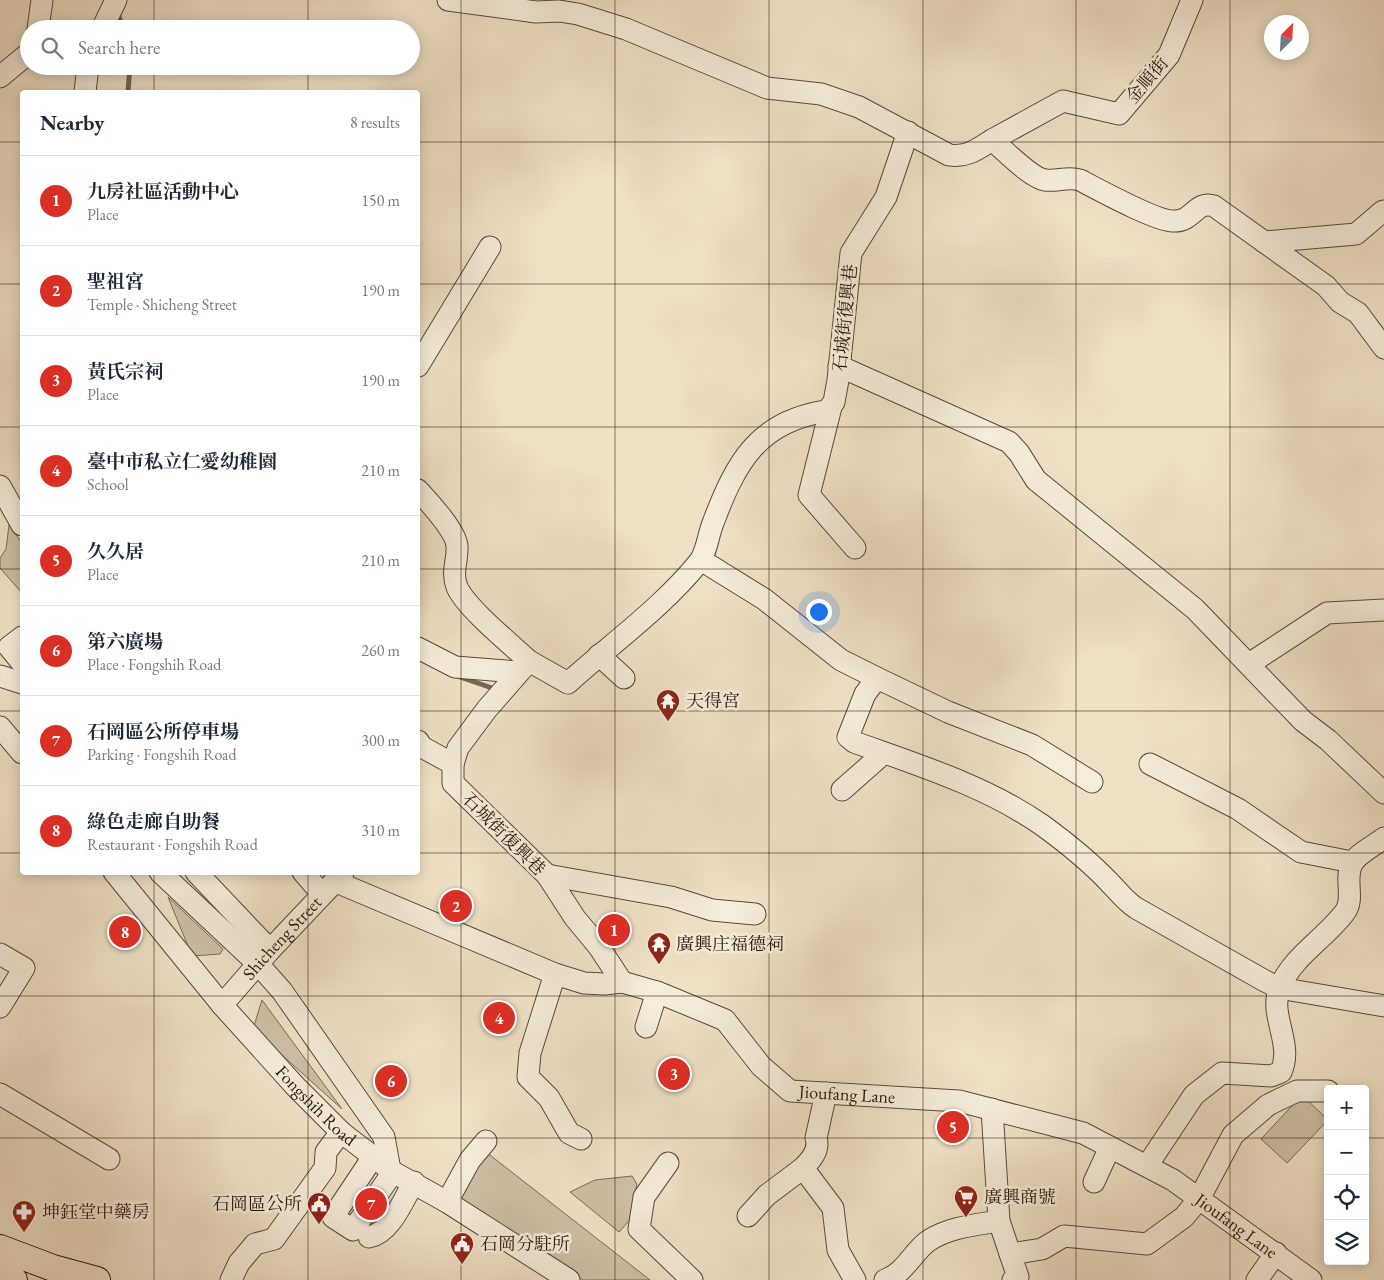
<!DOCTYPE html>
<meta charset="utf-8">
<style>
body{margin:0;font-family:"EB Garamond","Noto Serif TC",serif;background:#f2f2f3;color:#1f2937}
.controls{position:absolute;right:15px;bottom:15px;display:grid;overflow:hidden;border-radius:5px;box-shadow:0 2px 12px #0003}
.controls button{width:45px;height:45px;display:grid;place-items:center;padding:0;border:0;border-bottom:1px solid #e0e1e3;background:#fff;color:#1f2937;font:25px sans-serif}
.compass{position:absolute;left:1264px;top:15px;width:45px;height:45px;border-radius:50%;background:#fff;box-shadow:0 2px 12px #0003;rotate:24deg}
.you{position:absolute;left:818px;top:611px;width:18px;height:18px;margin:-12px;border:4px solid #fff;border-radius:50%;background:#1a73e8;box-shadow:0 0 0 8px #1a73e833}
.badge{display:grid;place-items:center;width:32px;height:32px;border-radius:50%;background:#d93025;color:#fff;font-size:16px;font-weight:700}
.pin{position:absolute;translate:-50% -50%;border:2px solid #fff;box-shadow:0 1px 5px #0006}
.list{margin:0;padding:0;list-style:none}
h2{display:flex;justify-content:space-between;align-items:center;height:65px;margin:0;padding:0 20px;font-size:21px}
h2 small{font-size:16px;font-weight:400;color:#747a83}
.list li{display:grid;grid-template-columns:32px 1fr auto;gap:15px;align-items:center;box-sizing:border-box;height:90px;padding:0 20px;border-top:1px solid #e0e1e3}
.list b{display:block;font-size:19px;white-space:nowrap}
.list p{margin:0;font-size:16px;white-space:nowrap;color:#747a83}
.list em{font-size:16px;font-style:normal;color:#747a83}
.icon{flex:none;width:28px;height:28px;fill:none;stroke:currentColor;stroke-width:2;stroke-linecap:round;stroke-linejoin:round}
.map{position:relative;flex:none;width:1384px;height:1280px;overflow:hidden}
.search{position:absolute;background:#fff;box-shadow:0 2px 12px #0003;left:20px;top:20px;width:400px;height:55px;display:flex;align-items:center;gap:12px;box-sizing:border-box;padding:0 18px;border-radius:28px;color:#747a83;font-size:19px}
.panel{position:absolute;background:#fff;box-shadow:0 2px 12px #0003;left:20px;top:90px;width:400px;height:785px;border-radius:5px}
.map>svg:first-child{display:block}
.green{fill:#cdbfa6;stroke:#7a6b58}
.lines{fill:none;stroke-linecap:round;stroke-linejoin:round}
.stream{stroke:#766755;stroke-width:5}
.minor-casing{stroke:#594a3a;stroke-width:23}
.major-casing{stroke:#27170b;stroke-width:28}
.minor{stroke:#f5ecda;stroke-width:21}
.major{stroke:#efe1c6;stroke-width:26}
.grid{fill:none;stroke:#27170b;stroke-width:1;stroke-opacity:0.55}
.labels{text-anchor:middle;stroke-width:5;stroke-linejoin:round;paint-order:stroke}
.street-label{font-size:18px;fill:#27170b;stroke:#f5ecda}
.poi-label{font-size:18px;fill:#27170b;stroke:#f5ecda;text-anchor:start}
</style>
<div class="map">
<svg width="1384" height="1280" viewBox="0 0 1384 1280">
<rect width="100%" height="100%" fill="#efe1c6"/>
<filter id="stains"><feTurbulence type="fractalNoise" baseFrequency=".004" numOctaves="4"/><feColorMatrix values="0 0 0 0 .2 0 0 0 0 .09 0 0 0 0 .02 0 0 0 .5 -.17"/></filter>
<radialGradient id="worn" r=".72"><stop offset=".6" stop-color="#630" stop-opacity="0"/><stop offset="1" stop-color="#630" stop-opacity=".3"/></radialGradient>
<path class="green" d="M9,525L22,543V593L0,568V558L6,549Z
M168,897L223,949L220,954L192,956Z
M262,1000L342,1109L253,1029Z
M1302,1095L1328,1120L1287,1163L1261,1139Z
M486,1152L650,1280H583L456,1202Z
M632,1176L637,1184L629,1221L619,1232L570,1192L595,1180Z"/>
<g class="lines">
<path class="stream" d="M118,13L123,29
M128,92L130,66
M457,676L495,689"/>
<g class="minor-casing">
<g id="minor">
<path d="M448,0L536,12L559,11L578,14L626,29L767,88L821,94L859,107L949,155C966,158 978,149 992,140C1004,150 1031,178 1045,180C1058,182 1066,176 1080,180C1099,190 1156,221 1173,221C1194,222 1195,200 1214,206L1326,286L1340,302L1358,313L1384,348"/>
<path d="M38,29L42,0"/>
<path d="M102,29L116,0"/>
<path d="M0,77L29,53"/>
<path d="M85,92L88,66"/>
<path d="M992,140L1063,101L1119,114L1169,55L1192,0"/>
<path d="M1264,242L1356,234L1383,211"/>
<path d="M418,366L490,247"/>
<path d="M839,366L1009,442L1019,453L1036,480L1195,609L1303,721L1328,740L1384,793"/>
<path d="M831,407L809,495L855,548"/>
<path d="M0,486L22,525"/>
<path d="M418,490C428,501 456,531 457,546C458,561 451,572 457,587C466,608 512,645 529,661"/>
<path d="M701,560L764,599L841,660L877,678L865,694L848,737L854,742C918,765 986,786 1042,825C1064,841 1091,863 1109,882C1118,891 1125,901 1136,908L1265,981L1279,988L1384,1006"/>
<path d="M22,637L9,647L22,663"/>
<path d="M418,648L455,667L518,672"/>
<path d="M599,655L624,678"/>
<path d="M1249,664L1327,613L1384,610"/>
<path d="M0,676L22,683"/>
<path d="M877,678L948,712L1032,745L1092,782"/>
<path d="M0,727L22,753"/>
<path d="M418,741L422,747L453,764"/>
<path d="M1150,764L1238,809L1301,852L1352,862"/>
<path d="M842,790L884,753"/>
<path id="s1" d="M114,872L222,1005L296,1087L341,1132L393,1172L447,1202L569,1280"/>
<path d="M160,872L258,964L282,991L384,1137L390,1170"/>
<path d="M196,872L270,950"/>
<path d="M303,872L322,894"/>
<path d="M547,875L671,897L712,910L755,914"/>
<path id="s2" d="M334,881L555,974L584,983L604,984L622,982L657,992L725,1020L761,1066L790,1091L959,1101L1083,1133L1173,1180L1311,1280"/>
<path d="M0,954L24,968L0,1007"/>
<path d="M555,974L530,1053L528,1077L549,1098L569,1133L581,1139"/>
<path d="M622,982L599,947L575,918L547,875L453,783V764L458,748L487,709L529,661L568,683C612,643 662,608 699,562C707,552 708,535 713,523C736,462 758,421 827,411L834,402L838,380L851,253L886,197L908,132"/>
<path id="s3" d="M222,1005L270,950L343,873"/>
<path d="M646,1027L657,992"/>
<path d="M826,1093L816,1138C820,1150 811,1160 803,1168L833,1208L838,1250L855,1280"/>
<path d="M0,1094L109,1159"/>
<path d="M992,1109L999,1221L1018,1277L1013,1280"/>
<path d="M373,1157L333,1217L353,1230L393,1172"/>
<path d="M668,1163L644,1197L639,1229L692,1280"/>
<path d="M1147,1166L1194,1095L1222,1073L1271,1076L1281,1072C1294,1043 1268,1015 1280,987C1293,956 1326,938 1345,912C1355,899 1344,879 1352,864C1357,854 1375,845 1384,838"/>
<path d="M1094,1182L1110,1147"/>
<path d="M447,1202L470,1160L486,1141"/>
<path d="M748,1216L767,1195L803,1168"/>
<path d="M369,1237C391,1233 403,1200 414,1182"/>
<path d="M1010,1254L1042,1249L1064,1236L1147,1244L1184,1217L1199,1199L1233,1135L1268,1105L1297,1091H1328"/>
<path d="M231,1280L239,1263L255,1244L274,1239L325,1168L326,1152L341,1132"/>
<path d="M885,1280C905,1273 912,1253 928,1241C949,1227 975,1225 999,1221"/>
<path d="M1257,1280L1276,1253"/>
</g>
</g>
<g class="major-casing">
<path id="major" d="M0,1248L53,1268L97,1280
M0,1275L14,1280"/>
</g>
<use href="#minor" class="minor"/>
<use href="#major" class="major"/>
</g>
<path class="grid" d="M154,0V29M308,0V29M461,0V1280M615,0V1280M769,0V1280M923,0V1280M1076,0V1280M1230,0V1280M154,66V92M308,66V92M0,142H22M418,142H1384M0,284H22M418,284H1384M0,427H22M418,427H1384M0,569H22M418,569H1384M0,711H22M418,711H1384M0,853H22M418,853H1384M154,872V1280M308,872V1280M0,996H1384M0,1138H1328M1365,1138H1384"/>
<defs>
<g id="temple-pin" transform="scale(1.25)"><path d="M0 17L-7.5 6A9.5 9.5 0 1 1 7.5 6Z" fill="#8f2418" stroke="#f5ecda"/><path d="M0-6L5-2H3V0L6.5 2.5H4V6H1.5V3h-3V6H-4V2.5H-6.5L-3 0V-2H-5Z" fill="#fff"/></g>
<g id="supermarket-pin" transform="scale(1.25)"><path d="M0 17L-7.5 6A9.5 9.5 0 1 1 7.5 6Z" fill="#8f2418" stroke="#f5ecda"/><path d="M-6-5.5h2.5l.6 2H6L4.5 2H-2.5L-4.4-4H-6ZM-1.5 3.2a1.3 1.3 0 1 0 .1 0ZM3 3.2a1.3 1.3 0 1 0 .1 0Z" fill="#fff"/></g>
<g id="civic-pin" transform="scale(1.25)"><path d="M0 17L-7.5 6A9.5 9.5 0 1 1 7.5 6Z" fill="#8f2418" stroke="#f5ecda"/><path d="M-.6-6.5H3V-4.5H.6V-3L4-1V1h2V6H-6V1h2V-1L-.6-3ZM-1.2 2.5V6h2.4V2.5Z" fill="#fff"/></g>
<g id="pharmacy-pin" transform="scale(1.25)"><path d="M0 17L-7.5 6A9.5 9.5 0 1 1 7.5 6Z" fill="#8f2418" stroke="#f5ecda"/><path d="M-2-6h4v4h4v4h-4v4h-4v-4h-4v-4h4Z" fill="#fff"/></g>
</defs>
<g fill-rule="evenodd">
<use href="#temple-pin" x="668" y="701"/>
<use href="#temple-pin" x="659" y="944"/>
<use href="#supermarket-pin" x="966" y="1197"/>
<use href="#civic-pin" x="319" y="1204"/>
<use href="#pharmacy-pin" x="24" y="1212"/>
<use href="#civic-pin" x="462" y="1244"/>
</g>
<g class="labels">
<g class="street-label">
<text transform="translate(1147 80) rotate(-50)" y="6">金順街</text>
<text transform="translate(845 318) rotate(-84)" y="6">石城街復興巷</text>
<text transform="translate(504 834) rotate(45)" y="6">石城街復興巷</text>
<text dy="6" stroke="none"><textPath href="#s3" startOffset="90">Shicheng Street</textPath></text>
<text dy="6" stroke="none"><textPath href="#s2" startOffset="572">Jioufang Lane</textPath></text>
<text dy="6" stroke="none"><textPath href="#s1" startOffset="309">Fongshih Road</textPath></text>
<text dy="6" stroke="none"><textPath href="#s2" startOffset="992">Jioufang Lane</textPath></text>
</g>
<g class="poi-label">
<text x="686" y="707">天得宮</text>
<text x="676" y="950">廣興庄福德祠</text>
<text x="984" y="1203">廣興商號</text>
<text x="302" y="1210" text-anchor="end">石岡區公所</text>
<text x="42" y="1218">坤鈺堂中藥房</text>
<text x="480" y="1250">石岡分駐所</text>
</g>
</g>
<rect width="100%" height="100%" filter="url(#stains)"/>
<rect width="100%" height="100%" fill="url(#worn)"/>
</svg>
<div class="controls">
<button>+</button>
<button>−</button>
<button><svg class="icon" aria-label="locate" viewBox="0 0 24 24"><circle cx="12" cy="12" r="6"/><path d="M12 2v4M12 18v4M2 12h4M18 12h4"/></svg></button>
<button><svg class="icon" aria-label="layers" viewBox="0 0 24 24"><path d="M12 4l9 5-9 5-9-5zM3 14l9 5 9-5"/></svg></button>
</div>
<svg class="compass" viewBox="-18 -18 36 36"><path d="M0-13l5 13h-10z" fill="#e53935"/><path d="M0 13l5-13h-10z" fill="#747a83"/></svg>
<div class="you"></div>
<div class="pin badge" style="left:614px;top:930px">1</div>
<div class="pin badge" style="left:456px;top:906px">2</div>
<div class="pin badge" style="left:674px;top:1074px">3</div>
<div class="pin badge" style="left:499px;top:1018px">4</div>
<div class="pin badge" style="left:953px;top:1127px">5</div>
<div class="pin badge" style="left:391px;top:1081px">6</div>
<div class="pin badge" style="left:371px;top:1204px">7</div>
<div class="pin badge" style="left:125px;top:932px">8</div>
<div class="search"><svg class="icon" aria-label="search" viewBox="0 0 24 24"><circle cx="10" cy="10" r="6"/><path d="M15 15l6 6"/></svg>Search here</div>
<section class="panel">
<h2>Nearby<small>8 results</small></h2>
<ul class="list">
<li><span class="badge">1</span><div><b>九房社區活動中心</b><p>Place</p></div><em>150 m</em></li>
<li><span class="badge">2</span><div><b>聖祖宮</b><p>Temple · Shicheng Street</p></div><em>190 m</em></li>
<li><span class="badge">3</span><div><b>黃氏宗祠</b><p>Place</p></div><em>190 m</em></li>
<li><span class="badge">4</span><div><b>臺中市私立仁愛幼稚園</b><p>School</p></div><em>210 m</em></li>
<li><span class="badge">5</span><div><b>久久居</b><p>Place</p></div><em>210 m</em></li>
<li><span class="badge">6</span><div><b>第六廣場</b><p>Place · Fongshih Road</p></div><em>260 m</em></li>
<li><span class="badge">7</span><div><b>石岡區公所停車場</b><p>Parking · Fongshih Road</p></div><em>300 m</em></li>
<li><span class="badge">8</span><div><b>綠色走廊自助餐</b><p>Restaurant · Fongshih Road</p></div><em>310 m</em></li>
</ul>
</section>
</div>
